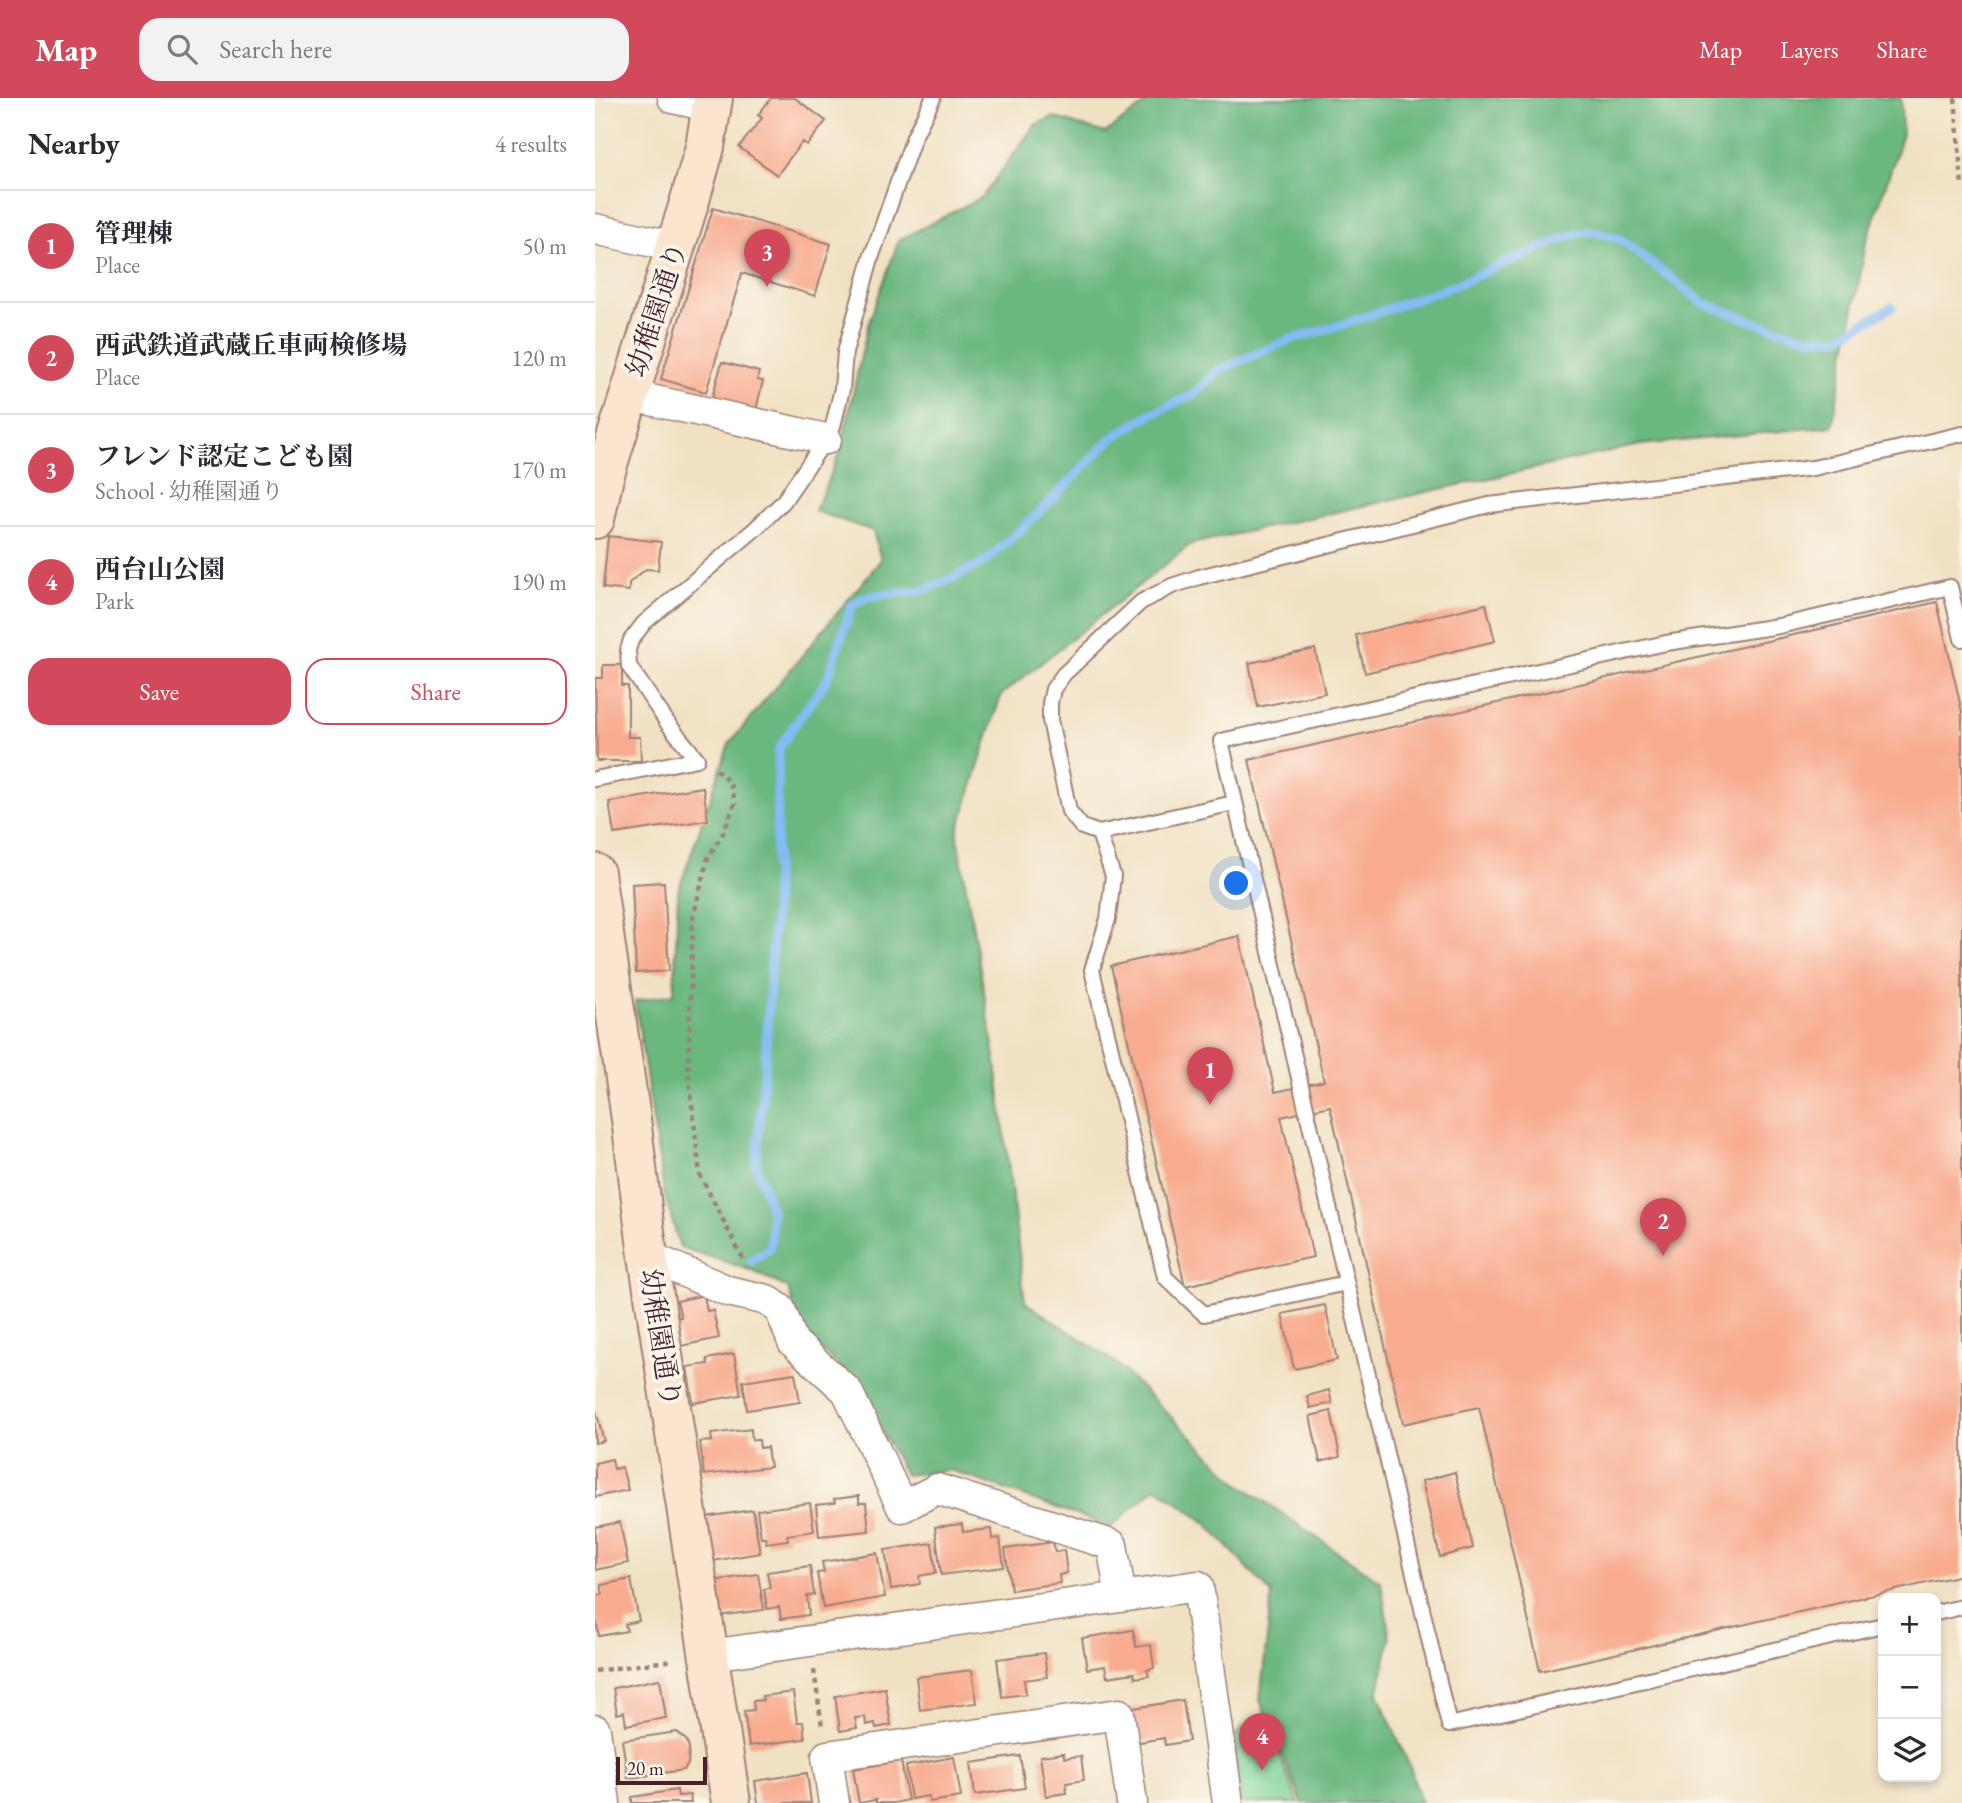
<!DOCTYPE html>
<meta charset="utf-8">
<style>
body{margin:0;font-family:"EB Garamond","Noto Serif JP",serif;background:#f2f2f3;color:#2b2b33}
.controls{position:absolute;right:21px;bottom:21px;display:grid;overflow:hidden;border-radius:14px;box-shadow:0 4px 10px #0003}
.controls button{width:63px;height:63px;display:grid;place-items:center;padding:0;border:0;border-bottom:2px solid #e1e1e2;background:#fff;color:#2b2b33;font:35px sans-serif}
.scale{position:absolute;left:21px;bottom:18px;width:91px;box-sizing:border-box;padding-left:7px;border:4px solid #4a1f2b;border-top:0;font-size:19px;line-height:24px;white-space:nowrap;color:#4a1f2b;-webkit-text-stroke:5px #fbf7ec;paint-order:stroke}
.you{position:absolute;left:642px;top:786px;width:24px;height:24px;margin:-18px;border:5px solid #fff;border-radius:50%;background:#1a73e8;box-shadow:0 0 0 10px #1a73e833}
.badge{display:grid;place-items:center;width:46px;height:46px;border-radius:50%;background:#d1495b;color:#fff;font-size:23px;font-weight:700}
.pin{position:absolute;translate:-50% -58px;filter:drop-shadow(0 2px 4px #0008)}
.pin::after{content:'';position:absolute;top:37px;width:24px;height:21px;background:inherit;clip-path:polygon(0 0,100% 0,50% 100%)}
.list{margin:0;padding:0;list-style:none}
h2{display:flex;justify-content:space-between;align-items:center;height:91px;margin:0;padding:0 28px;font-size:30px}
h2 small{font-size:23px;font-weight:400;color:#7c7c81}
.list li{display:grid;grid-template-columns:46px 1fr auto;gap:21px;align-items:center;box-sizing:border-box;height:112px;padding:0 28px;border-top:2px solid #e1e1e2}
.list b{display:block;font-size:26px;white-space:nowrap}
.list p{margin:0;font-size:23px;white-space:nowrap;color:#7c7c81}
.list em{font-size:23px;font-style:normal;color:#7c7c81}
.actions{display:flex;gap:14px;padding:21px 28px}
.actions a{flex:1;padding:16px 0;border:2px solid #d1495b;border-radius:21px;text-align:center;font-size:24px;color:#d1495b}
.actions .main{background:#d1495b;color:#fff}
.icon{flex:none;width:38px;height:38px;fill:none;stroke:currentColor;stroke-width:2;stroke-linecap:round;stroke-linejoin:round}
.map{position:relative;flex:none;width:1367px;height:1705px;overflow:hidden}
header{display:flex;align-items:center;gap:42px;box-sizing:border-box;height:98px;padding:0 35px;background:#d1495b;color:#fff}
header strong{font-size:33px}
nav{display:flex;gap:38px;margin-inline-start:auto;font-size:24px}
.search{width:490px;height:63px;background:#f2f2f3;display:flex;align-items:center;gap:18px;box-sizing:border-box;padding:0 24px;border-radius:21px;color:#7c7c81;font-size:26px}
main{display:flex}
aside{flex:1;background:#fff}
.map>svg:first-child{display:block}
.green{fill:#83d698;stroke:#667a62;stroke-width:2}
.forest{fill:#6ab780;stroke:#5a6b56;stroke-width:2}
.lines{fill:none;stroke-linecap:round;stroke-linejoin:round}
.stream{stroke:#85bbf4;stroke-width:9}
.building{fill:#f8ab8f}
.lane-casing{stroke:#9e8077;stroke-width:18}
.street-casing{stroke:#9e8077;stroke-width:33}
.secondary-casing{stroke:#9e8077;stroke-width:42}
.path{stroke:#9e8077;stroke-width:4.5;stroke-dasharray:5 5;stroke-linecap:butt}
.lane{stroke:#fff;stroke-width:14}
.street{stroke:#fff;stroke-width:30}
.secondary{stroke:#fce5cf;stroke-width:38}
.labels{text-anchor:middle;stroke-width:7;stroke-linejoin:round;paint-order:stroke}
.street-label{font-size:28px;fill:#4a1f2b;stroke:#fbf7ec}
</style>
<header>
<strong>Map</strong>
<div class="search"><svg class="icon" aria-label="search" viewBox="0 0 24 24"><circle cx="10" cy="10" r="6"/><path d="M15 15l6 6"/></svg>Search here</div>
<nav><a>Map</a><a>Layers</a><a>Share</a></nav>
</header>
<main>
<aside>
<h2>Nearby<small>4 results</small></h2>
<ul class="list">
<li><span class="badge">1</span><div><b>管理棟</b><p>Place</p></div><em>50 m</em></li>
<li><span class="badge">2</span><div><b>西武鉄道武蔵丘車両検修場</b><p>Place</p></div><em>120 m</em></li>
<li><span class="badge">3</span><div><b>フレンド認定こども園</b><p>School · 幼稚園通り</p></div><em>170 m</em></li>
<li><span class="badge">4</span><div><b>西台山公園</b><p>Park</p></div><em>190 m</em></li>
</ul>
<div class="actions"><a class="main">Save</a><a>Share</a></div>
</aside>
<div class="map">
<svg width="1367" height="1705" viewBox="0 0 1367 1705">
<rect width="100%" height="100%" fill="#fbf7ec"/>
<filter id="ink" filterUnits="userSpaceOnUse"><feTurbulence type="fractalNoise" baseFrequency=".0143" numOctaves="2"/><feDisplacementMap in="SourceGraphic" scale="14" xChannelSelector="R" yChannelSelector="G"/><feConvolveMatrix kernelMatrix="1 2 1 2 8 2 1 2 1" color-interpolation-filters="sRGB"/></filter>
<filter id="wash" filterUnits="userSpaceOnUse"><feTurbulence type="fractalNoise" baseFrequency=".00686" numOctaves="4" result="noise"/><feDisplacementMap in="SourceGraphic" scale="28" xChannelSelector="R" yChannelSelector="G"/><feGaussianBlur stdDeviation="1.57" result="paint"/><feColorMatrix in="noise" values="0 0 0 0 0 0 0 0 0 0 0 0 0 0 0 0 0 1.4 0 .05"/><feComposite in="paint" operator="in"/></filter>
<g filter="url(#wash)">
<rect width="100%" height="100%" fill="#f1e1c3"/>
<path class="green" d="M648,1629H674L703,1705H647L638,1641Z"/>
<path class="forest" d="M559,0H1306L1307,39L1271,145L1237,328L1045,347L596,446L406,597L362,736L401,965L430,1204L520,1264L643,1385L786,1484L795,1541L783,1596L815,1669L826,1705H707L665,1602L677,1496L610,1424L561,1389L516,1429L355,1372L310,1377L261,1283L207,1234L193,1190L158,1173L85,1149L69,1095L40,903L79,896L83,794L134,646L286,462L278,433L220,413L245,354L273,227L304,142L387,99L440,27L458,19L510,35Z"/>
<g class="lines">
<path class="stream" d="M156,1163L175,1150L177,1114L161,1067L170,966L179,818L184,651L198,629L232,582L257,507L273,498L327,493L358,480L392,462L443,416L516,341L554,317L597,297L624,272L694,242L750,226L855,189L971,139L995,133L1025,141L1108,205L1168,227L1214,240H1243L1297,209"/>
</g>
<g id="blocks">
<path class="building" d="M176,0H200L231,23L212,47L207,44L182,77L144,49L167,20L163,17Z
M118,110L236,146L220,198L147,175L111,294L66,281Z
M127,264L164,274L162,282L168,283L161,312L117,300Z
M13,438L66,444L63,472L51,471L34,485V493L8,490Z
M1342,504L1367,614V1477L945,1573L884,1309L808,1326L735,1008L686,1019L718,1159L590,1188L516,868L644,838L680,994L729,983L654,662Z
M891,506L900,543L770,575L761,537Z
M720,551L730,595L663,609L654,565Z
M8,567H27V588H33V639H45L46,663H2L0,580H8Z
M108,689L113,722L19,736L14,704Z
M69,784L74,873L41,875L37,786Z
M109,1197L112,1213L118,1212L124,1240L86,1248L80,1220L86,1219L82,1203Z
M730,1207L742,1262L699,1271L687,1216Z
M139,1256L146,1297L98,1305L92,1269L113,1266L112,1261Z
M200,1275L205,1304L152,1312L148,1283Z
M734,1292L737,1305L715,1310L712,1298Z
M0,1309L9,1343L0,1345Z
M736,1313L745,1359L725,1364L715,1318Z
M156,1331L157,1342H164L165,1350L172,1349L175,1369L109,1377L105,1344L117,1343L116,1336Z
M17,1361L19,1371L27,1369L33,1392L0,1399V1365Z
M860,1374L878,1450L845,1459L827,1383Z
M264,1398V1405H271L274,1433L224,1438L221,1407L240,1405L239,1401Z
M215,1405L219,1433L192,1437L193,1442L171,1445L170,1439H166L162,1412Z
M158,1412L165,1455L117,1463L110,1419Z
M25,1424L33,1465L0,1472V1429Z
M367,1426L368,1434L396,1431L397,1441L405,1440L409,1469L346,1477L340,1429Z
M458,1444L460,1454L469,1452L472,1475L464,1477L465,1485L416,1492L410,1451Z
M337,1445L341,1475L324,1478L325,1486L296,1491L290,1452Z
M282,1455L290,1499L228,1510L222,1475L229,1474L227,1464Z
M215,1468L219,1497L212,1498L214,1517L186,1521L184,1509L172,1511L169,1491L175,1490L172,1474Z
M163,1476L169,1512L123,1518L118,1483Z
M36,1481L44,1523L30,1526L32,1533L4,1538L0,1516V1498L8,1496L6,1487Z
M538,1532L541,1549L556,1547L559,1570L552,1572L554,1578L540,1580L539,1575L512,1579L510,1568L492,1571L487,1540Z
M449,1555L452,1579L429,1582L431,1596L407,1599L402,1561Z
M377,1572L382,1605L325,1612L321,1579Z
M65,1581L71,1620L31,1627L29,1614L22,1616L18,1590Z
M290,1590L296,1627L281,1630L280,1625L271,1627L270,1619L260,1620L262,1630L245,1633L240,1598Z
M198,1594L202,1624H208L210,1641L154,1648L149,1613L159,1612L158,1603L168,1602L167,1598Z
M588,1602L594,1643L570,1647L569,1640L539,1645L533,1611Z
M82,1634L92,1643L94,1650L93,1666L89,1672L33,1680L27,1642Z
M469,1655V1660L486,1658L489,1682L471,1685L472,1695L451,1698L445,1658Z
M425,1658L430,1690L380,1697L376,1665Z
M359,1659L366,1699L334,1704V1698L316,1701L311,1668Z
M306,1663L313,1702L299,1705H281V1702L264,1705L258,1671Z
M212,1675L216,1705H163L160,1683Z
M82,1692L83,1698L95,1697L96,1705H37V1699Z"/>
</g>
</g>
<g filter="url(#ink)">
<use href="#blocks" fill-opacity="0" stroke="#9e8077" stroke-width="2"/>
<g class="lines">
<g class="lane-casing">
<path id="lane" d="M0,681L102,661L74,627L34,568L33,552L36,542L49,525L160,431L188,404L231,341L238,328L247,291L250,254L276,160L319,39L338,0
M639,705L504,735L487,729L474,713L455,622V605L458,591L469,576L546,504L577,488L604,479L894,407L1218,370L1367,336
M504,735L518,778L513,821L497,872L570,1179L609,1216L751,1185
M1341,1515L1367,1509
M1288,1527L854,1627L626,643L1071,545L1184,528L1355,489L1367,541"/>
</g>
<g class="street-casing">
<path id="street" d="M78,0L117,9
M0,131L81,149
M33,297L231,341
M53,1158L133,1193L172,1202L185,1211L198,1244L252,1293L307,1409L342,1391L517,1447L526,1499
M115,1557L603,1488L633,1705
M0,1632L10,1705
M239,1705L232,1658L524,1616L537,1705"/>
</g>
<g class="secondary-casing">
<path id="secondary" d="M0,421L9,379L95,102L110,49L118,0
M0,775L36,1021L53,1158L136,1705"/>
</g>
<path class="path" d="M1360,0L1367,88
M121,672L127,675L137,690L140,705L128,735L113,760L98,819L93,971L105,1077L150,1165
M219,1572L227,1629
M0,1573L79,1562"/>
<use href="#lane" class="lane"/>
<use href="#street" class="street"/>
<use href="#secondary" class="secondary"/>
</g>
</g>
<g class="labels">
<g class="street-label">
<text transform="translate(61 211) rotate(-72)" y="10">幼稚園通り</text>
<text transform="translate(66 1240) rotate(81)" y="10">幼稚園通り</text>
</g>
</g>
</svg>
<div class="controls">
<button>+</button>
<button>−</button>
<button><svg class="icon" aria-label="layers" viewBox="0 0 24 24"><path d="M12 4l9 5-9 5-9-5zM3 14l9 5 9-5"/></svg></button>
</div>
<div class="scale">20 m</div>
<div class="you"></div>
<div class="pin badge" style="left:615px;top:1007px">1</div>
<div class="pin badge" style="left:1068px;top:1158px">2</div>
<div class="pin badge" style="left:172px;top:189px">3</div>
<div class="pin badge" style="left:667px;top:1673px">4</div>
</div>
</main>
